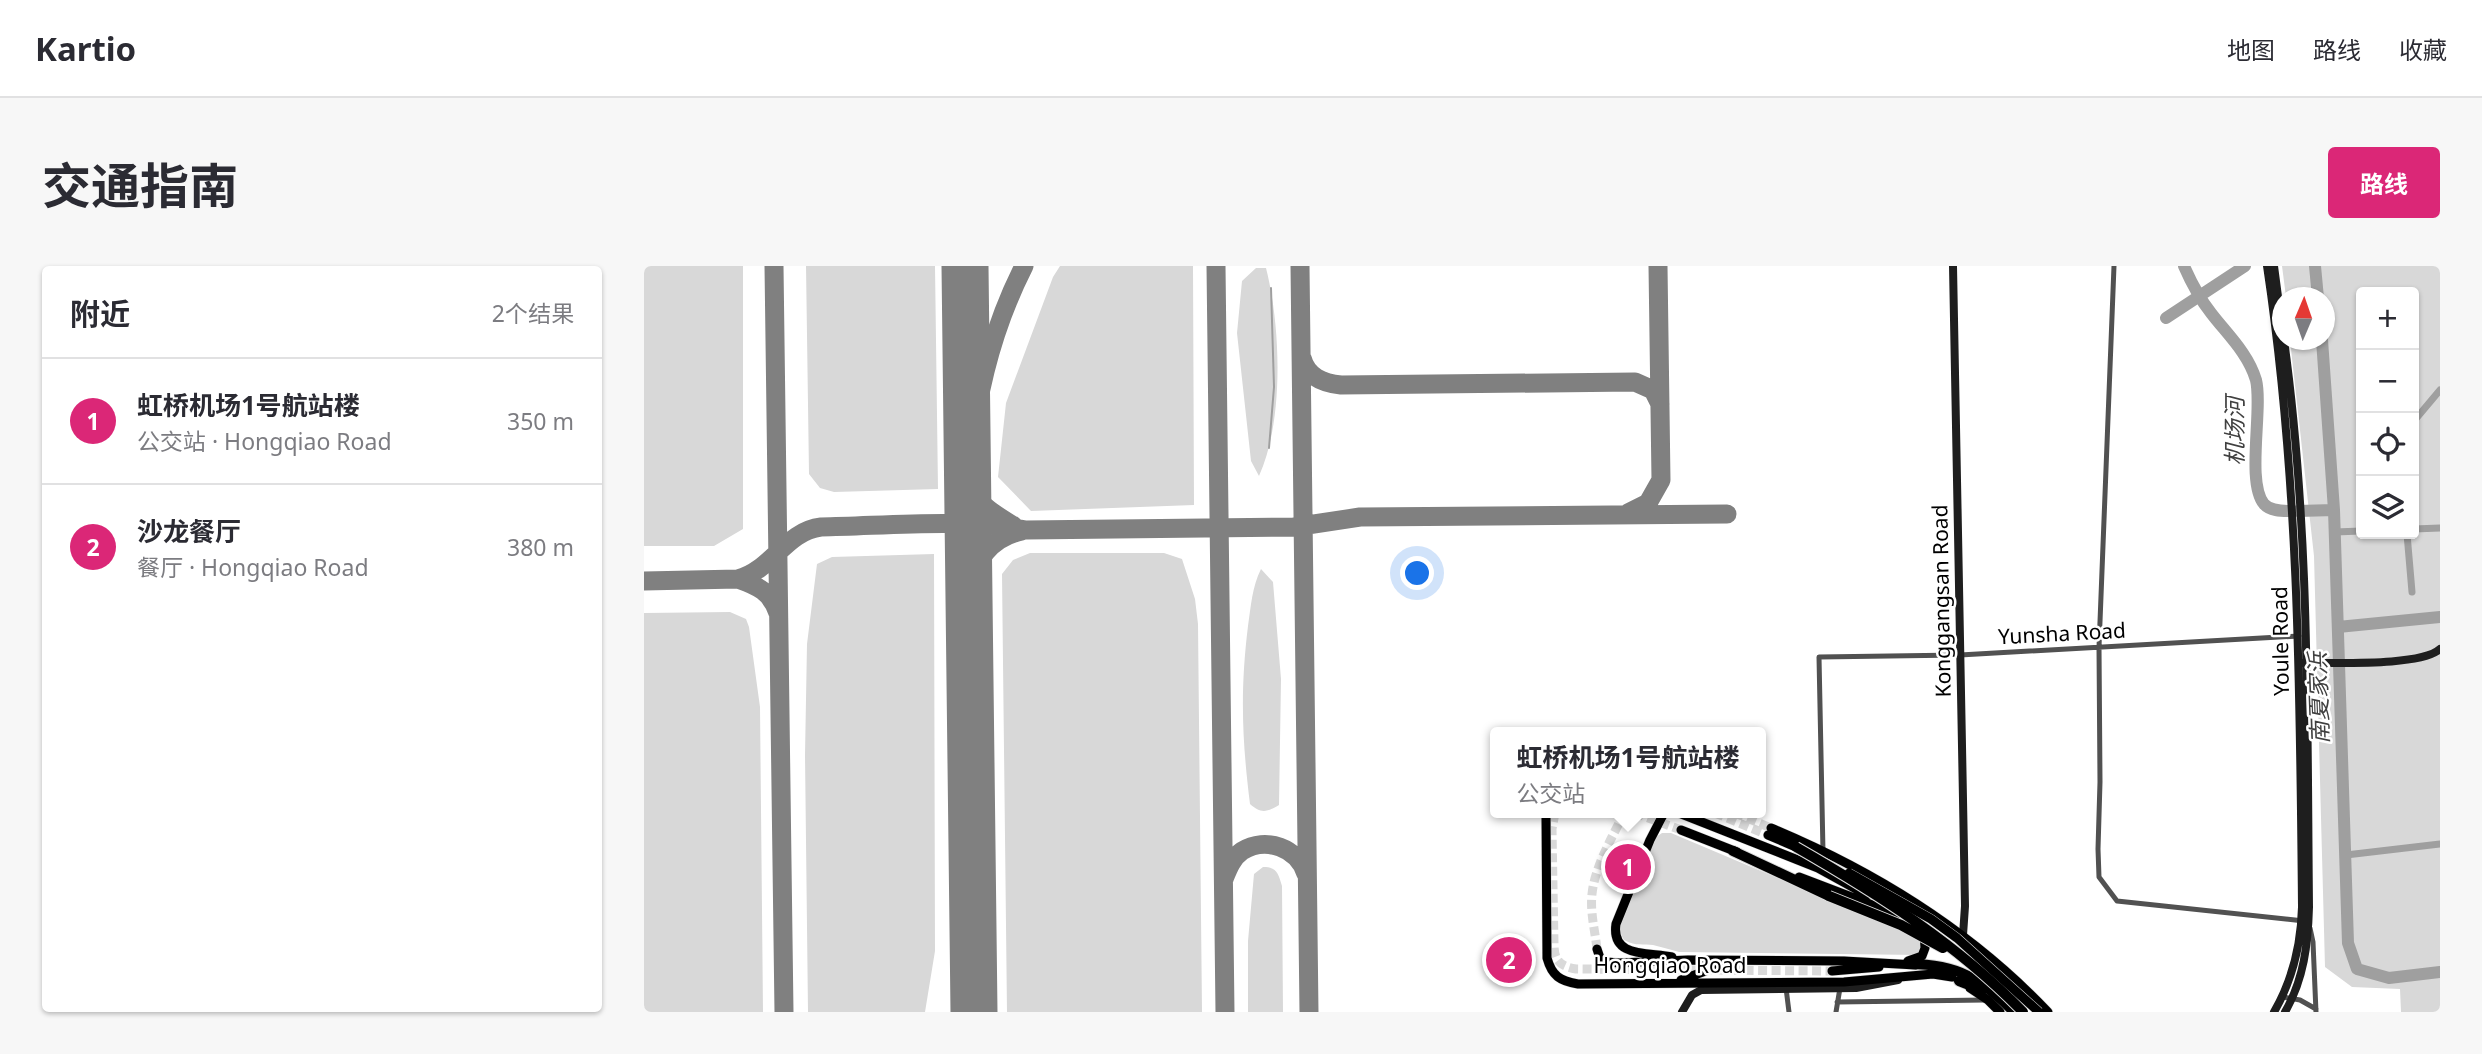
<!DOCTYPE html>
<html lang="zh">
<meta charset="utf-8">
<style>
body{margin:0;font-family:"Noto Sans","Noto Sans SC",sans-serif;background:#f7f7f7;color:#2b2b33}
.controls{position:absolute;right:21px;top:21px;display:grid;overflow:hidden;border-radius:7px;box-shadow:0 2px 5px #0004}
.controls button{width:63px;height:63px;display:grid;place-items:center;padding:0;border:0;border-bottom:2px solid #e1e1e2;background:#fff;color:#2b2b33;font:35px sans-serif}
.compass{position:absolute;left:1628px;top:21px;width:63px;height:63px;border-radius:50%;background:#fff;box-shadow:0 2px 5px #0004;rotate:2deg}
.you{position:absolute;left:774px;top:308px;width:24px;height:24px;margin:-18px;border:5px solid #fff;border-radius:50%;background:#1a73e8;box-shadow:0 0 0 10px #1a73e833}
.badge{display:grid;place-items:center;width:46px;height:46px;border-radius:50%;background:#db2777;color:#fff;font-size:23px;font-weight:700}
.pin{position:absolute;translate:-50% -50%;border:4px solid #fff;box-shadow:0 2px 7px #0006}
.popup{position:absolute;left:846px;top:461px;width:276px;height:91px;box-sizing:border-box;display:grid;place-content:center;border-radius:7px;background:#fff;filter:drop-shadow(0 2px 5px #0005);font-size:23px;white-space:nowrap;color:#7c7c81}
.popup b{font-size:26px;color:#2b2b33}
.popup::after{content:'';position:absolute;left:50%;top:100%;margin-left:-14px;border:14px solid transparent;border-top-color:#fff}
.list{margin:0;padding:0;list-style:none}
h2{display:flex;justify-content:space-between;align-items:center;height:91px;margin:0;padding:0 28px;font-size:30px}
h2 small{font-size:23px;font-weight:400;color:#7c7c81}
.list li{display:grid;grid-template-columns:46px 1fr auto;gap:21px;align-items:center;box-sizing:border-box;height:126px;padding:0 28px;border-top:2px solid #e1e1e2}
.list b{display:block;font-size:26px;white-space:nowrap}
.list p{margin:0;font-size:23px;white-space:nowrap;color:#7c7c81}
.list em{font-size:23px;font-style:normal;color:#7c7c81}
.icon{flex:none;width:38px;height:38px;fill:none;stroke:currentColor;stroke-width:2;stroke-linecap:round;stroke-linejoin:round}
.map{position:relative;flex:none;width:1796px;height:746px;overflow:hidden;border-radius:7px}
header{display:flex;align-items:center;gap:42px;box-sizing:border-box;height:98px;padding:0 35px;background:#fff;border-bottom:2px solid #e1e1e2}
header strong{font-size:33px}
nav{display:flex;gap:38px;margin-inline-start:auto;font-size:24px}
.intro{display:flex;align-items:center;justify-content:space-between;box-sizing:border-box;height:168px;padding:0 42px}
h1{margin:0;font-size:49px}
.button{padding:18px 32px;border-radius:7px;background:#db2777;color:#fff;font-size:24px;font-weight:700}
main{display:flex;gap:42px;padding:0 42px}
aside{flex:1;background:#fff;border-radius:7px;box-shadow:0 2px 5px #0004}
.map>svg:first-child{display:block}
.green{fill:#d8d8d8;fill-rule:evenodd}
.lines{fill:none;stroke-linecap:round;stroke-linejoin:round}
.stream{stroke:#9f9f9f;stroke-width:2}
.canal{stroke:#9f9f9f;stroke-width:7}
.river{stroke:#9f9f9f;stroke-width:12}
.taxiway{stroke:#808080;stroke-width:19}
.runway{stroke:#808080;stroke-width:47}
.primary-tunnel{stroke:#d9d9d9;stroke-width:9;stroke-dasharray:9 4.5;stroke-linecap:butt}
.primary-casing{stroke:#dbdbdb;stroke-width:10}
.highway-casing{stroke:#dbdbdb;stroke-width:12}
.street{stroke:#515151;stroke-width:5}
.secondary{stroke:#1e1e1e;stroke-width:8}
.primary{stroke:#000;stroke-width:9}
.highway{stroke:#000;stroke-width:10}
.primary-bridge-casing{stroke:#dbdbdb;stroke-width:10;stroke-linecap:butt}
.highway-bridge-casing{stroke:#dbdbdb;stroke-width:12;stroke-linecap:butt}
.primary-bridge{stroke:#000;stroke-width:9}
.highway-bridge{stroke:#000;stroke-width:10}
.labels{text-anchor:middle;stroke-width:5;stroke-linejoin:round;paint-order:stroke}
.street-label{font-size:21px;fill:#000;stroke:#fff}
.water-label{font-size:23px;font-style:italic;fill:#404040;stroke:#fff}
</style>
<header>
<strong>Kartio</strong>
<nav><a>地图</a><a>路线</a><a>收藏</a></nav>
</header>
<div class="intro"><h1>交通指南</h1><a class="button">路线</a></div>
<main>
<aside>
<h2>附近<small>2个结果</small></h2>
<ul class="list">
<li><span class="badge">1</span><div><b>虹桥机场1号航站楼</b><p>公交站 · Hongqiao Road</p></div><em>350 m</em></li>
<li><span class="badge">2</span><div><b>沙龙餐厅</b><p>餐厅 · Hongqiao Road</p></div><em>380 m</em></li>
</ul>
</aside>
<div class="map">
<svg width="1796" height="746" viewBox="0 0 1796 746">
<rect width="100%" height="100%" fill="#fff"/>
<path class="green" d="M0,0H99V263L70,280H0Z
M162,0H291L294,223L190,226L176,222L165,208Z
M416,0H549L550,239L387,245L354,211L362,137L409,11Z
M1638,0H1796V746H1757L1756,723L1708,721L1681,701L1670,290L1646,74H1680V32L1642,31ZM1717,26H1770V268H1717Z
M612,2H622C637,61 640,155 615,210L607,195L593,67L598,15Z
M386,287H520L538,293L551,333L554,358L558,746H363L358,308L369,294Z
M290,288L291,685L281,746H164L161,489L163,378L173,298L188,291Z
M617,303L629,316L637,413L635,539C623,546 617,548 606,538C598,474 596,425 604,360C607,340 608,321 617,303Z
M86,346L102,353L105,361L116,441L119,746H0V347Z
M1018,567H1027L1276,672V689L1035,686C1027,684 1018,681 1009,679C1000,678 991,680 982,675C962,663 1003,590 1012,571Z
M619,601C633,601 634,607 638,620L639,746H604V675L610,608Z"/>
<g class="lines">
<path class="stream" d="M625,182L630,121L627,22"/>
<path class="canal" d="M1770,155L1796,124
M1770,263L1796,262
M1691,266L1717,265
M1763,268L1768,326
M1702,589L1796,578"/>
<path class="river" d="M1540,0C1547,16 1556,33 1567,47C1583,68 1604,87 1612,114C1619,143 1602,216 1620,238C1626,245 1637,245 1645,245
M1671,0L1674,32
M1522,52L1601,0
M1678,74L1690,244L1704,677L1713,703L1745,712L1796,706
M1654,245L1690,244
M1694,361L1796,351"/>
<path class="taxiway" d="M130,0L140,746
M572,0L581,746
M656,0L665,746
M658,92C663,111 679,117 697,119L991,116L1009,124L1016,138
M984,247L1004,237L1017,214L1014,0
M370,260C352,249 331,238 325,216C322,207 325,195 327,185C334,121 351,57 380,0
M94,313C114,320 127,326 134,347
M0,315L94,313C128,304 142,265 177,261C242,260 318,252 382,264L650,261L716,251L1083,248
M325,321C332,293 347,271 378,265
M580,613C584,603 588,592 598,585C622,570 654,582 662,608
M318,746L324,714L329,655"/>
<path class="runway" d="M321,0L330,746"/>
<path class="primary-tunnel" d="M911,547L908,563L910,678C910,694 915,700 932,703L1188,705
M991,547L1037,564
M1071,547L1124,569
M1091,547L1127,562
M953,683C951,665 946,646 948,628C951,600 968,572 980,547"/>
<g class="primary-casing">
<path id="primary" d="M902,547L903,692C908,710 916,715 934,718L1200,716L1289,708L1308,711
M1020,547L1006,574L972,658C967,692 1004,686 1028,691
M1035,547L1174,602L1223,629
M1127,562C1230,605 1327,665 1404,746
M1037,564L1093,586
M1124,569L1152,581
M1155,611L1260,651
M953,683L956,692L963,696L975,697L1044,694L1200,695L1272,699
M1264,695L1278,690L1281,682L1280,667
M1188,705L1235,701
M1037,714L1083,697
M1326,722L1344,734L1356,746"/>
</g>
<g class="highway-casing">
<path id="highway" d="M1089,585L1185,630
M1266,698C1314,698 1337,713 1370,746
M1315,715L1338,724"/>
</g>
<path class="street" d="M1470,0L1455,381L1456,516L1454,583L1455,611L1473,635L1660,655
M1179,586L1175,391L1316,389L1655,370
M1666,662L1669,676L1672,746
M1142,722L1145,746
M1639,731L1656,734L1672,743
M1193,736L1341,734
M1192,746L1196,722"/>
<path class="secondary" d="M1309,0L1321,640L1319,669
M1623,0C1655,214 1656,425 1658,641C1657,679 1649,713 1630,746
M1630,0L1638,61
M1640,74C1666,261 1663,451 1665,641C1664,678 1660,713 1641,746
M1658,397C1688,396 1776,401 1796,383
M1038,746L1048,729L1057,724L1212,722L1254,714"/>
<use href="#primary" class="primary"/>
<use href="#highway" class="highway"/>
<g class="primary-bridge-casing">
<path id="primary-bridge" d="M1205,607L1287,653L1313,672L1395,746"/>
</g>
<g class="highway-bridge-casing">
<path id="highway-bridge" d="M1152,581C1234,628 1313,678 1379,746
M1185,630L1257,659L1299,682"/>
</g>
<use href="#primary-bridge" class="primary-bridge"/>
<use href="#highway-bridge" class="highway-bridge"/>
</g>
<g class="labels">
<g class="street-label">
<text transform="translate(1298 335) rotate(-91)" y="7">Konggangsan Road</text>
<text transform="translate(1418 368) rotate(-3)" y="7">Yunsha Road</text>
<text transform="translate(1637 375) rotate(-91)" y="7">Youle Road</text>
<text x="1026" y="707">Hongqiao Road</text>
</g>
<g class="water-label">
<text transform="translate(1591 165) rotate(-90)" y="8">机场河</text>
<text transform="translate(1675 432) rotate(-92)" y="8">南夏家浜</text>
</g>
</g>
</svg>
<div class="controls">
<button>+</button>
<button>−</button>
<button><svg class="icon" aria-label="locate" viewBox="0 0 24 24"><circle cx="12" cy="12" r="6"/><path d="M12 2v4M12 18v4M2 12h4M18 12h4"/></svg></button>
<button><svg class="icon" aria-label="layers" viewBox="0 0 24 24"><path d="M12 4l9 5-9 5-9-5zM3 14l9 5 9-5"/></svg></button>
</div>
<svg class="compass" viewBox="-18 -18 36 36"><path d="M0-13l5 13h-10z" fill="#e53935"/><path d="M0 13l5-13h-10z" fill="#7c7c81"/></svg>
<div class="you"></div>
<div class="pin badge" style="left:984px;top:601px">1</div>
<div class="popup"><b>虹桥机场1号航站楼</b>公交站</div>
<div class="pin badge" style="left:865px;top:694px">2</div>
</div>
</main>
